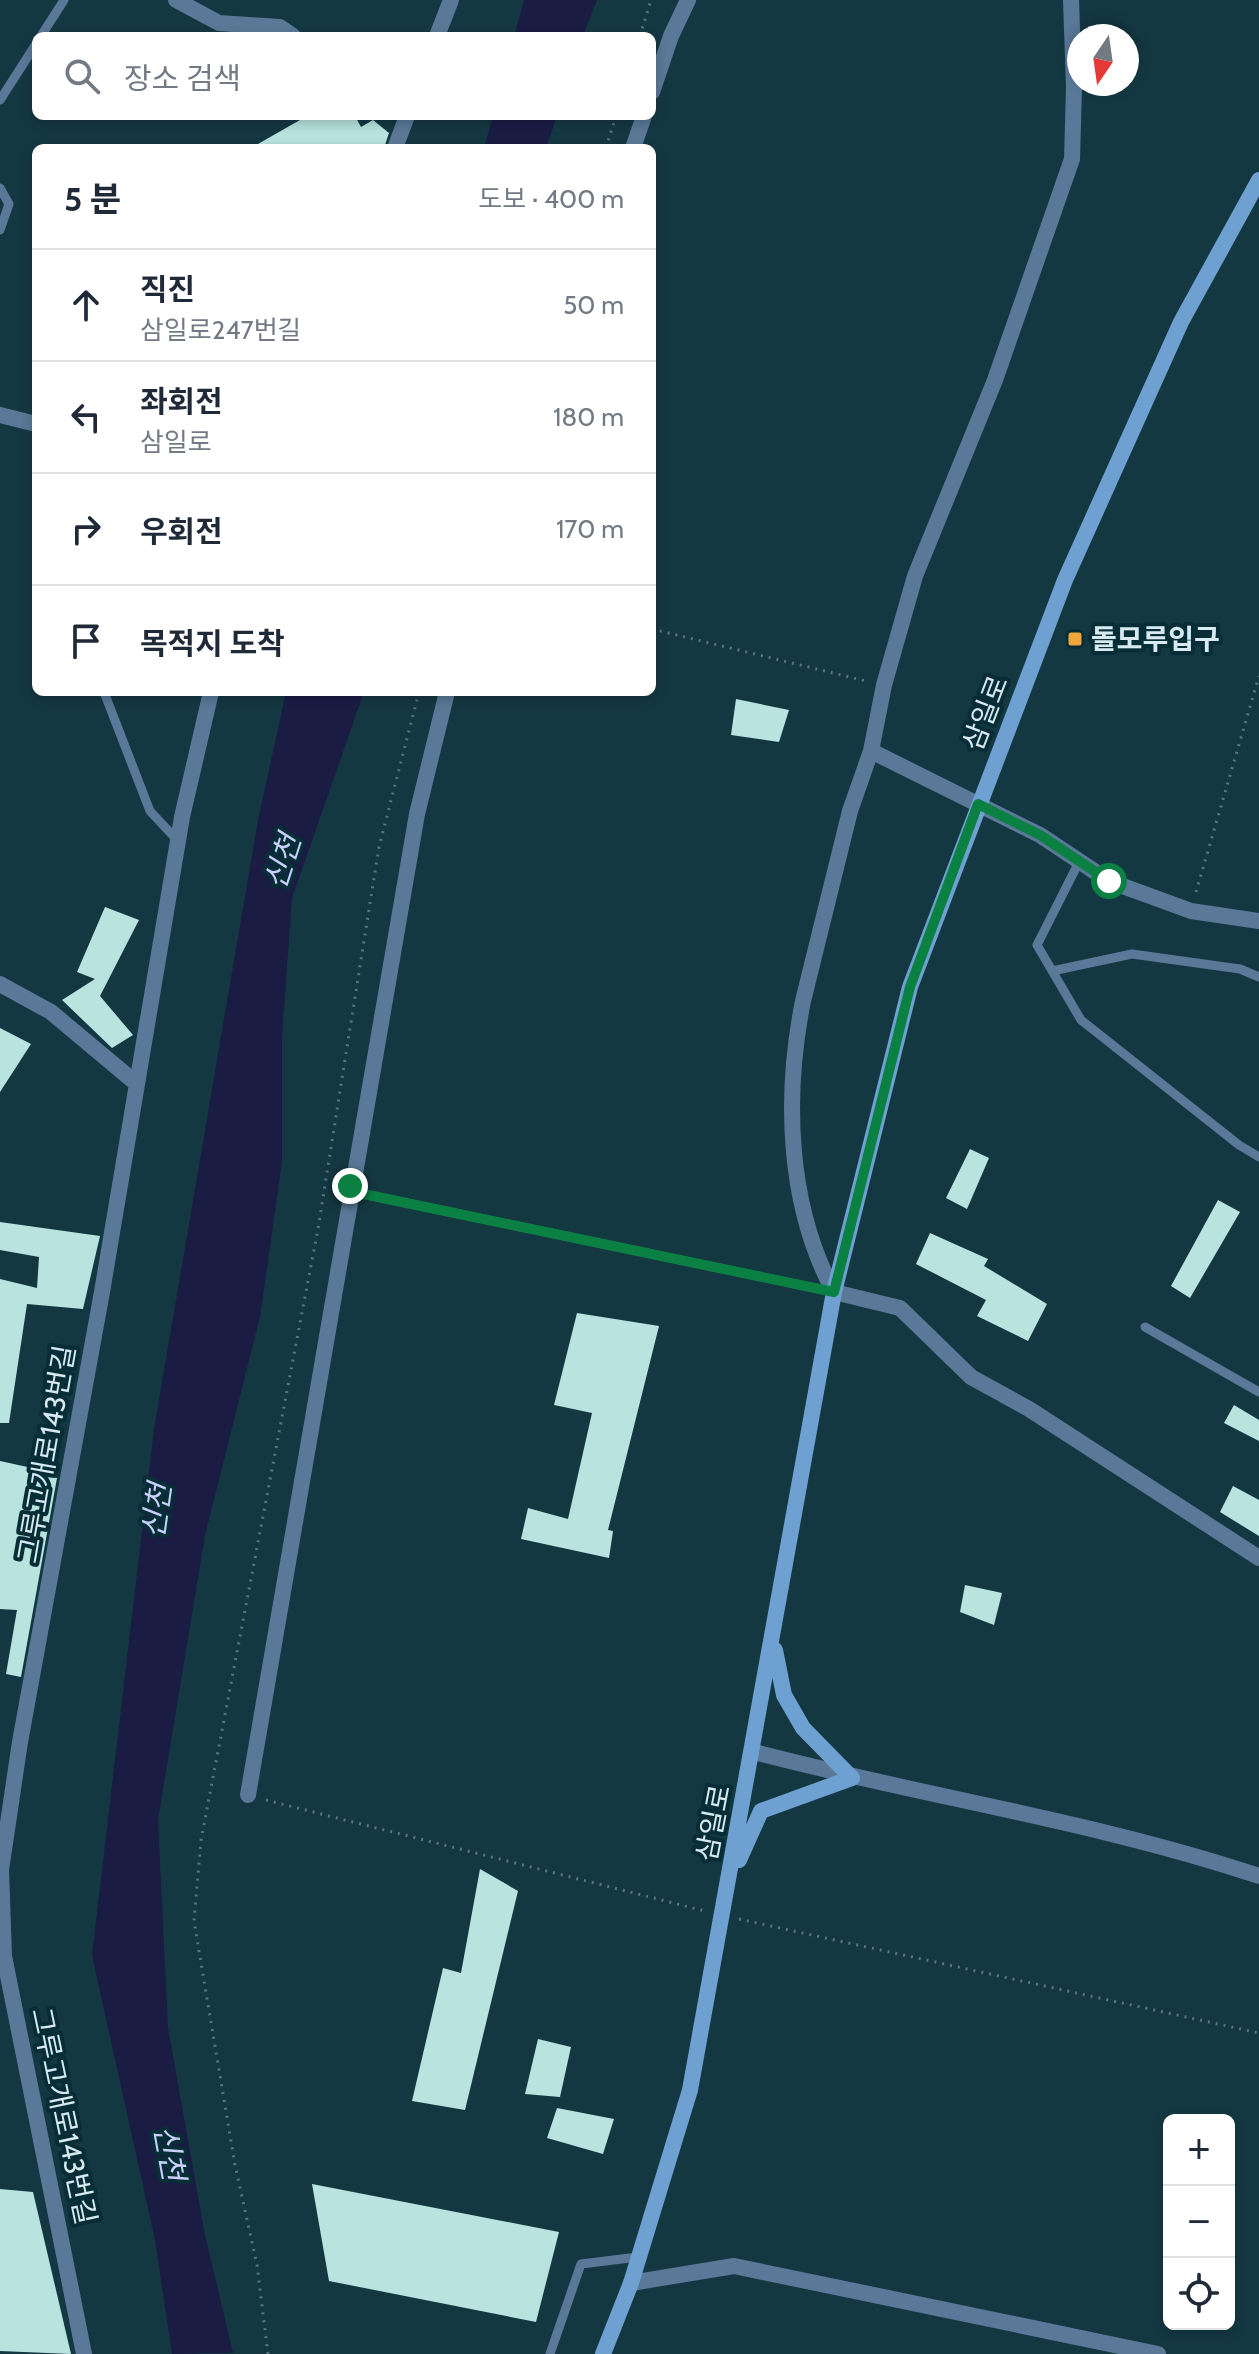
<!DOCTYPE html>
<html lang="ko">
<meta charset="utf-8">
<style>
body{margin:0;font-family:Cabin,"Noto Sans KR",sans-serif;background:#f6f6f7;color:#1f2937}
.controls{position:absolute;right:24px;bottom:24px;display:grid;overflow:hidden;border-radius:12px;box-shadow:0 4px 12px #0003}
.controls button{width:72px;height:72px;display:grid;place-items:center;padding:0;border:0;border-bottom:2px solid #e0e1e3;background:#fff;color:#1f2937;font:40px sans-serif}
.compass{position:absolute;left:1067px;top:24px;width:72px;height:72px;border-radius:50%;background:#fff;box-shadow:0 4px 12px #0003;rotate:193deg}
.stop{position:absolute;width:24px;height:24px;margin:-18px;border:6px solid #0b8043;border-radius:50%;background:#fff}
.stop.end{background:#0b8043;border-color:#fff;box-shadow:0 2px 8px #0008}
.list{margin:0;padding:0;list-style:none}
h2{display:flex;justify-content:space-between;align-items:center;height:104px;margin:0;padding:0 32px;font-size:34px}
h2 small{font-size:26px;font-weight:400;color:#747a83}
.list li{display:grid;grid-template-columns:52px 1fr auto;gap:24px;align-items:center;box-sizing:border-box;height:112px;padding:0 32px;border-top:2px solid #e0e1e3}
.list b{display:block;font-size:30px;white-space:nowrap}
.list p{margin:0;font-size:26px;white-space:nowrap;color:#747a83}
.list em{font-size:26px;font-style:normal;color:#747a83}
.icon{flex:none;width:44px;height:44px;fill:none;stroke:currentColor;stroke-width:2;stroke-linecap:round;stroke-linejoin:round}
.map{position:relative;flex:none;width:1259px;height:2354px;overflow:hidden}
.search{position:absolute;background:#fff;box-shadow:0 4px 12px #0003;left:32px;top:32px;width:624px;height:88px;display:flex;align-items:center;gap:20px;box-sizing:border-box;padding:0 28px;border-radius:12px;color:#747a83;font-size:30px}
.panel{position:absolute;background:#fff;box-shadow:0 4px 12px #0003;left:32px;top:144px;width:624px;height:552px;border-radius:12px}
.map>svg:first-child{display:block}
.water{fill:#1a1c44}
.building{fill:#b8e3df}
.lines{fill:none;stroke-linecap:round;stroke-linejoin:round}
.path{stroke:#58767f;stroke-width:3;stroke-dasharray:2 6;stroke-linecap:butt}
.lane{stroke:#5a7998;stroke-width:9}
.street{stroke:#5a7998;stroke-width:16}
.secondary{stroke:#6ea0d1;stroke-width:16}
.route{stroke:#0b8043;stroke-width:10}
.poi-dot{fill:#efa73d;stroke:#072d37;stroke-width:3}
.labels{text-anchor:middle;stroke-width:8;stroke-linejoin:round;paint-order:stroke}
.poi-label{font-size:28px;font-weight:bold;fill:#d7eaf1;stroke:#072d37;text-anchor:start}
.street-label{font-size:28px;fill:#d7eaf1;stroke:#072d37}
.water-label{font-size:30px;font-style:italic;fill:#c8cffb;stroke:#072d37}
</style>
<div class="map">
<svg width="1259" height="2354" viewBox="0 0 1259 2354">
<rect width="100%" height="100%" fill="#143842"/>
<path class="water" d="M524,0H597L583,36H514Z
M493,116H557L546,148H484Z
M286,692H364L292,898L282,1036V1162L260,1317L205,1535L158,1820L168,2028L205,2235L233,2353L172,2354L155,2240L92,1955L154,1429L258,820Z"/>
<path class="building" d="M307,116H355L361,127L373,120L389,133L384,148H251Z
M736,699L789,710L779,742L731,735Z
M105,907L139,920L100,996L133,1035L112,1048L62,1000L95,979L77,972Z
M0,1028L31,1044L0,1092Z
M970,1149L989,1158L967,1209L946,1198Z
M1218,1200L1240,1212L1190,1298L1171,1286Z
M0,1222L100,1236L83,1309L27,1304L9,1423H0V1279L37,1288L39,1257L0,1250Z
M930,1233L988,1259L984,1266L1047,1304L1028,1341L977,1316L986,1300L916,1264Z
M577,1313L659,1326L608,1530L613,1531L609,1558L521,1539L528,1508L568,1519L592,1413L554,1405Z
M1234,1405L1259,1420V1441L1224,1423Z
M0,1461L32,1468L31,1476L57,1478L21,1677L6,1674L17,1610L0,1609Z
M1233,1486L1259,1500V1536L1220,1512Z
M965,1585L1002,1593L994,1625L960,1612Z
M480,1869L518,1891L465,2110L412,2101L443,1968L461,1973Z
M538,2039L571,2047L560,2097L525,2094Z
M557,2108L614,2119L603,2154L547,2138Z
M312,2184L559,2232L536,2322L329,2281Z
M0,2189L33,2192L71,2354L0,2351Z"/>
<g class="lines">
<path class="path" d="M640,36L651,0
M606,148L616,116
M652,629L866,681
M1196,892L1259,676
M266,1800L705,1911
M739,1919L1259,2033
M268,2354L257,2265L235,2165L194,1921L201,1840L318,1229L379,847L419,692"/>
<path class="lane" d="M41,36L64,0
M0,100L36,44
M0,188L9,204L0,230
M104,692L150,811L178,841
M1079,862L1037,945L1081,1020L1239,1145L1259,1157
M1052,971L1132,954L1240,969L1259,977
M349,1191L834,1292
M1145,1327L1259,1392
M550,2354L581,2264L638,2257"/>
<path class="street" d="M176,0L219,23L280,27L293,36
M1071,0L1074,87L1072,159L995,380L915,576L884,685L871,751L850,811L803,1001C784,1096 787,1205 834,1292L900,1308L971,1377L1029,1409L1259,1558
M437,36L451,0
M652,92L671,36L688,0
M395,148L407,116
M633,148L644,116
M0,415L32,423
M871,751L1040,835L1109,881L1191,911L1259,921
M0,984L51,1012L137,1084
M754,1752C921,1796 1094,1821 1259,1876
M248,1795L417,814L447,692
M631,2283L734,2266L1158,2354
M84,2354L4,1956L1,1870L20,1742L102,1292L182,817L211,692"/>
<path class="secondary" d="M739,1860L761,1811L852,1778L803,1728L784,1695L775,1650
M603,2354L631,2283L690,2090L834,1292L910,987L1065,580L1181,322L1259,180"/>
</g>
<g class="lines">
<path class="route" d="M350,1186L349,1191L834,1292L910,987L978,804L1040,835L1109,881"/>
</g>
<rect class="poi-dot" x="1067" y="631" width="16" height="16" rx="4"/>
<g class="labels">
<g class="poi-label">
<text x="1091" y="649">돌모루입구</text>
</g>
<g class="street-label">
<text transform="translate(985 713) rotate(-69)" y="10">삼일로</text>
<text transform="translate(46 1454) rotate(-80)" y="10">그루고개로143번길</text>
<text transform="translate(713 1823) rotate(-79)" y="10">삼일로</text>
<text transform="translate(64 2116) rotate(78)" y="10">그루고개로143번길</text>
</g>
<g class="water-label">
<text transform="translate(283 862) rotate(-72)" y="10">신천</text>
<text transform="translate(157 1511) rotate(-82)" y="10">신천</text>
<text transform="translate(169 2153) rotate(80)" y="10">신천</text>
</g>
</g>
</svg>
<div class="controls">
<button>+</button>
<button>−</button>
<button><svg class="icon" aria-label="locate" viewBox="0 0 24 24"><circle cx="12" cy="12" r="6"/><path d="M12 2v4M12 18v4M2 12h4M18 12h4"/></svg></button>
</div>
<svg class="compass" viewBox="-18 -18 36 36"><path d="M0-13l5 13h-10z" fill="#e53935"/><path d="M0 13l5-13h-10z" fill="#747a83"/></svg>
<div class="stop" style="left:1109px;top:881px"></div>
<div class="stop end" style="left:350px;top:1186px"></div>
<div class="search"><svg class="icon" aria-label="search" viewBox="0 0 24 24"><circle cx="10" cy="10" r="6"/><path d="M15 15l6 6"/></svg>장소 검색</div>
<section class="panel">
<h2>5 분<small>도보 · 400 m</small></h2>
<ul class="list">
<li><svg class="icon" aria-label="ahead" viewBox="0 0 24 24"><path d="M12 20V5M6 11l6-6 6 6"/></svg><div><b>직진</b><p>삼일로247번길</p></div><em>50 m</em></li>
<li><svg class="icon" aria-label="left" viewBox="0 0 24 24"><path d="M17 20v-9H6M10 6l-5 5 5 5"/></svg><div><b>좌회전</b><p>삼일로</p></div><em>180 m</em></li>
<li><svg class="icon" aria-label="right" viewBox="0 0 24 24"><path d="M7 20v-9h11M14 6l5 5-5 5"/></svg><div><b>우회전</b></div><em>170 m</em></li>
<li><svg class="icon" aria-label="arrive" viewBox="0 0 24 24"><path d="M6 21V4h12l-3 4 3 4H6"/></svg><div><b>목적지 도착</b></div></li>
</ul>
</section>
</div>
